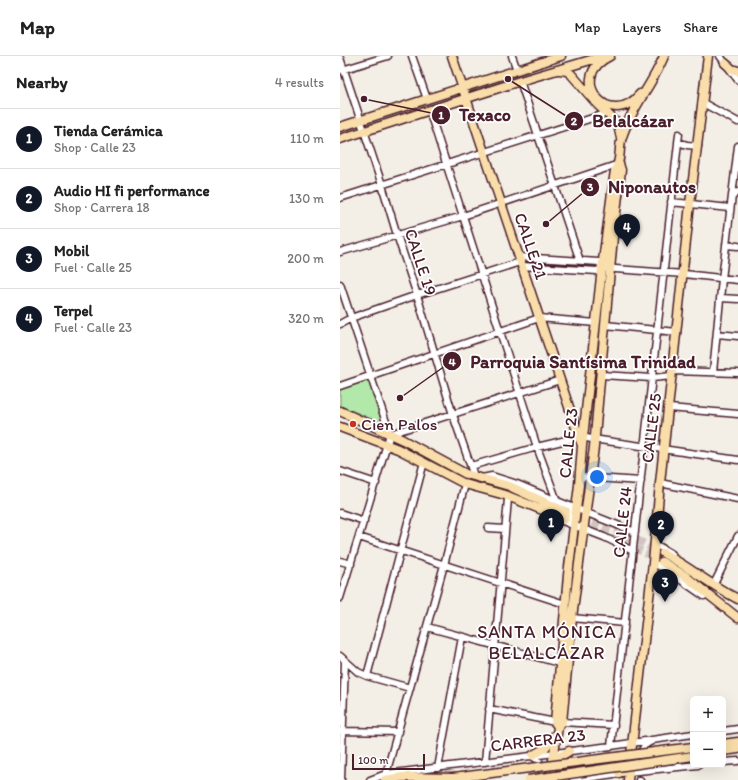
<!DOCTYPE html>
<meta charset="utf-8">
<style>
body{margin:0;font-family:Itim,sans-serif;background:#f2f2f2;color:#222}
.controls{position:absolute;right:12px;bottom:12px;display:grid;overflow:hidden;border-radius:6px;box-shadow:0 4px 16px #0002}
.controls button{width:36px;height:36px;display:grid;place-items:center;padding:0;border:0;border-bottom:1px solid #e0e0e0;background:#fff;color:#222;font:20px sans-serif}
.scale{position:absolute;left:12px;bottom:10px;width:73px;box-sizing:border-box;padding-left:4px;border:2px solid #4a1f2b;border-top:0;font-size:11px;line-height:14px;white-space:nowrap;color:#4a1f2b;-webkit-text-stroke:3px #fff;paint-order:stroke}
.you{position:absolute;left:257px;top:421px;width:14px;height:14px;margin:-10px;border:3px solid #fff;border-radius:50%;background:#1a73e8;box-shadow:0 0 0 6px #1a73e833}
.badge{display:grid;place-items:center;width:26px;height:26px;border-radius:50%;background:#111827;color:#fff;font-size:13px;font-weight:700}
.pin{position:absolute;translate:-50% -33px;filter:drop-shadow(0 1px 2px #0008)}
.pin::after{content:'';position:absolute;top:21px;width:14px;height:12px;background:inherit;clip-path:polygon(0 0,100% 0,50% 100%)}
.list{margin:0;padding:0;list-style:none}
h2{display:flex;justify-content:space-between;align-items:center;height:52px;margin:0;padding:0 16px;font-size:17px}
h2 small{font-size:13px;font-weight:400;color:#767676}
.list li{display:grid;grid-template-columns:26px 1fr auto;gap:12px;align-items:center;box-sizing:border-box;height:60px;padding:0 16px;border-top:1px solid #e0e0e0}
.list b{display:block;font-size:15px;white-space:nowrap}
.list p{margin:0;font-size:13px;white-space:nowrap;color:#767676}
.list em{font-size:13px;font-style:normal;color:#767676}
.map{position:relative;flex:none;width:398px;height:724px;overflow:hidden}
header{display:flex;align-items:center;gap:24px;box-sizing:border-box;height:56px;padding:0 20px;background:#fff;border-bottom:1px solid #e0e0e0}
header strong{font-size:19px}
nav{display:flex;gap:22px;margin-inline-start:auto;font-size:14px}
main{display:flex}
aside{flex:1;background:#fff}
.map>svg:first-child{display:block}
.green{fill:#b2e8aa;stroke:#7e846a}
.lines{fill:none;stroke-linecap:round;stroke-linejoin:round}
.major-tunnel{stroke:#d2c5c1;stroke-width:8;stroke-dasharray:8 4;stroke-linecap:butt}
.minor-casing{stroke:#4a1f2b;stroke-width:9}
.major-casing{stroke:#4a1f2b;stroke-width:11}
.minor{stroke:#fff;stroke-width:6}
.major{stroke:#f9deab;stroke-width:8}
.major-bridge-casing{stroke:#4a1f2b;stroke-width:11;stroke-linecap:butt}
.major-bridge{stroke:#f9deab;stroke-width:8}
.poi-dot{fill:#c8321e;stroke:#fff;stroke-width:1.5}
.labels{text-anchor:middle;stroke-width:3.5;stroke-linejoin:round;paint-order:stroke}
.street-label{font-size:17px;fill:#4a1f2b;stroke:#fff}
.poi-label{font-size:17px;fill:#4a1f2b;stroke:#fff;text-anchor:start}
.neighbourhood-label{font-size:18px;letter-spacing:1px;fill:#4a1f2b;stroke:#fff}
.leader{fill:none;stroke:#4a1f2b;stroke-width:1.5}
.callout-dot{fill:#4a1f2b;stroke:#fff;stroke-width:1.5}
.mark-label{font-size:12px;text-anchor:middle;font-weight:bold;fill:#fff}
.callout-label{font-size:18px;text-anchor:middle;font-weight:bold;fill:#4a1f2b;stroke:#fff;stroke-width:3.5;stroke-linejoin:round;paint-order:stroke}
</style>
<header>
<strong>Map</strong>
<nav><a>Map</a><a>Layers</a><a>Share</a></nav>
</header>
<main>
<aside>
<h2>Nearby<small>4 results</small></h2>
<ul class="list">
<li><span class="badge">1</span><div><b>Tienda Cerámica</b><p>Shop · Calle 23</p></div><em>110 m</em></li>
<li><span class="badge">2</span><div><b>Audio HI fi performance</b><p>Shop · Carrera 18</p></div><em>130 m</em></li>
<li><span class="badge">3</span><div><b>Mobil</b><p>Fuel · Calle 25</p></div><em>200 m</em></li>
<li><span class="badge">4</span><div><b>Terpel</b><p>Fuel · Calle 23</p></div><em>320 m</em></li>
</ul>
</aside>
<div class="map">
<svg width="398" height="724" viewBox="0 0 398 724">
<rect width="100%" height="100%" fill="#f4efe6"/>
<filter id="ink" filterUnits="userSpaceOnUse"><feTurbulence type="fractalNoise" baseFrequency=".025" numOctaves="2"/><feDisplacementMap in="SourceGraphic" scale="8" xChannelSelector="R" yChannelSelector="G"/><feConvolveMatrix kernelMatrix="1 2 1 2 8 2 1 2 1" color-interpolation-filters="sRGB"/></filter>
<g filter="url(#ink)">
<path class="green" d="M29,322L42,367L0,350V332Z"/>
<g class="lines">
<path class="major-tunnel" d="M230,457L299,485L319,495
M228,464L266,479L318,503"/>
<g class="minor-casing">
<path id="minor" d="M72,0L87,43
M172,0L177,14
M380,0L398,24
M0,2L42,129L57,179L77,239L113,359L134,420
M2,14L48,0
M180,25L240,205
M363,47L398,66
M89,54L197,391L217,445
M338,86L347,89L358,90
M392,141L398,136
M0,142L268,57
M331,146L390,152
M386,189L398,190
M0,196L123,160L279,108
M179,201L259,206L262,212
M182,210L257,215L262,212L344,218L398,224
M0,228L50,378L0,542
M380,242L398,243
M0,268L11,262L77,239L180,206
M265,269L337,276
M377,278L398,280
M333,315L398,317
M373,316L382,223L398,90
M261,319L312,322L332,320
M0,330L199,262L256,267
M329,352L398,358
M50,378L220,324
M131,410L197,391L239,381L398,404
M0,415L36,427
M240,421L301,425
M142,422L152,420L177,428L217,445L295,476
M320,427L398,443
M0,457L24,465
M220,464L264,481L293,495
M230,468L232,451
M148,472L165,473
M19,481L225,548
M315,488L332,498
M0,505L11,508
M313,507L325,513L364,540
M375,526L398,480
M232,562L285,567
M87,571L219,607
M0,600L18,616L27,620L70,632
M27,620L84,406
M149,653L215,666
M222,666L274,669
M0,675L58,676
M383,675L398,673
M271,690L339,78
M191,700C202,704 205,714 200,724
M145,706L168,443
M383,706L398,705
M306,710C298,701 301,689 312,685
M98,712L122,581
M46,718L104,509L125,428
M1,724L5,605
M30,724L46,718L271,690L353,678
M233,724L288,716L358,709
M299,724H300"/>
</g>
<g class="major-casing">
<path id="major" d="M112,0L241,387
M270,0C225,21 269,76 300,38
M385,7L392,13L398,15
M220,14L227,15L231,18L258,49L274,64L278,69L281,82
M0,71L221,0
M0,83L180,25L264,0
M0,355L63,384L126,418L169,430L226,456
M0,371L58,393L125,428L165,439L225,463
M323,497C349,511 372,530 398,543
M322,506L345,520L398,562
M218,671L215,666L228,519L239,429L242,390L262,212L275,114C282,104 278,92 282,81C291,52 313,28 324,0
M383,688L398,686
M383,695L398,693
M193,699L204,693L215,679
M213,707L221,700L229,695
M279,717L289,710
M45,724L63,721L113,722
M210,724L218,671L222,666L232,562L254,391L273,181L281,114L279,108
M288,724L313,507L320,427L350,148L368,0"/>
</g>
<use href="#minor" class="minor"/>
<use href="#major" class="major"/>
<g class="major-bridge-casing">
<path id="major-bridge" d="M113,722L353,691
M188,724L353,700"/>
</g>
<use href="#major-bridge" class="major-bridge"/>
</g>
</g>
<circle class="poi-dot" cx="13" cy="368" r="4"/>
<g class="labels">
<g class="street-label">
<text transform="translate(191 190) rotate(71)" y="6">CALLE 21</text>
<text transform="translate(81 206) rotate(72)" y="6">CALLE 19</text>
<text transform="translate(311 372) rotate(-83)" y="6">CALLE 25</text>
<text transform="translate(228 387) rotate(-84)" y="6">CALLE 23</text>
<text transform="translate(282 466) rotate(-84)" y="6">CALLE 24</text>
<text transform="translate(198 684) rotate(-7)" y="6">CARRERA 23</text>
</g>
<g class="poi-label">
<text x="21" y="374">Cien Palos</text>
</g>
<g class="neighbourhood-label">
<text x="207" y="582">SANTA MÓNICA<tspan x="207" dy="21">BELALCÁZAR</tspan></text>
</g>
</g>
<path class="leader" d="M24 43L101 59M168 23L234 65M206 168L250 131M60 342L112 305"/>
<g class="callout-dot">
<circle cx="24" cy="43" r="4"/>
<circle cx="168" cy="23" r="4"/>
<circle cx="206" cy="168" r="4"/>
<circle cx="60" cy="342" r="4"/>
<circle cx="101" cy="59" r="10"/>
<circle cx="234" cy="65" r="10"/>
<circle cx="250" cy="131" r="10"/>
<circle cx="112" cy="305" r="10"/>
</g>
<g class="mark-label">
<text x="101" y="63">1</text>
<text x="234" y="69">2</text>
<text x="250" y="135">3</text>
<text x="112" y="310">4</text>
</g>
<g class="callout-label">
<text x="145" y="65">Texaco</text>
<text x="293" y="71">Belalcázar</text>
<text x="312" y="137">Niponautos</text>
<text x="243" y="312">Parroquia Santísima Trinidad</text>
</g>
</svg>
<div class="controls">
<button>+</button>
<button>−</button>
</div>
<div class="scale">100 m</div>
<div class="you"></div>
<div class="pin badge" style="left:211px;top:486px">1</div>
<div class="pin badge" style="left:321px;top:488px">2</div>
<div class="pin badge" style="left:325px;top:546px">3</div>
<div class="pin badge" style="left:287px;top:191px">4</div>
</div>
</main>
